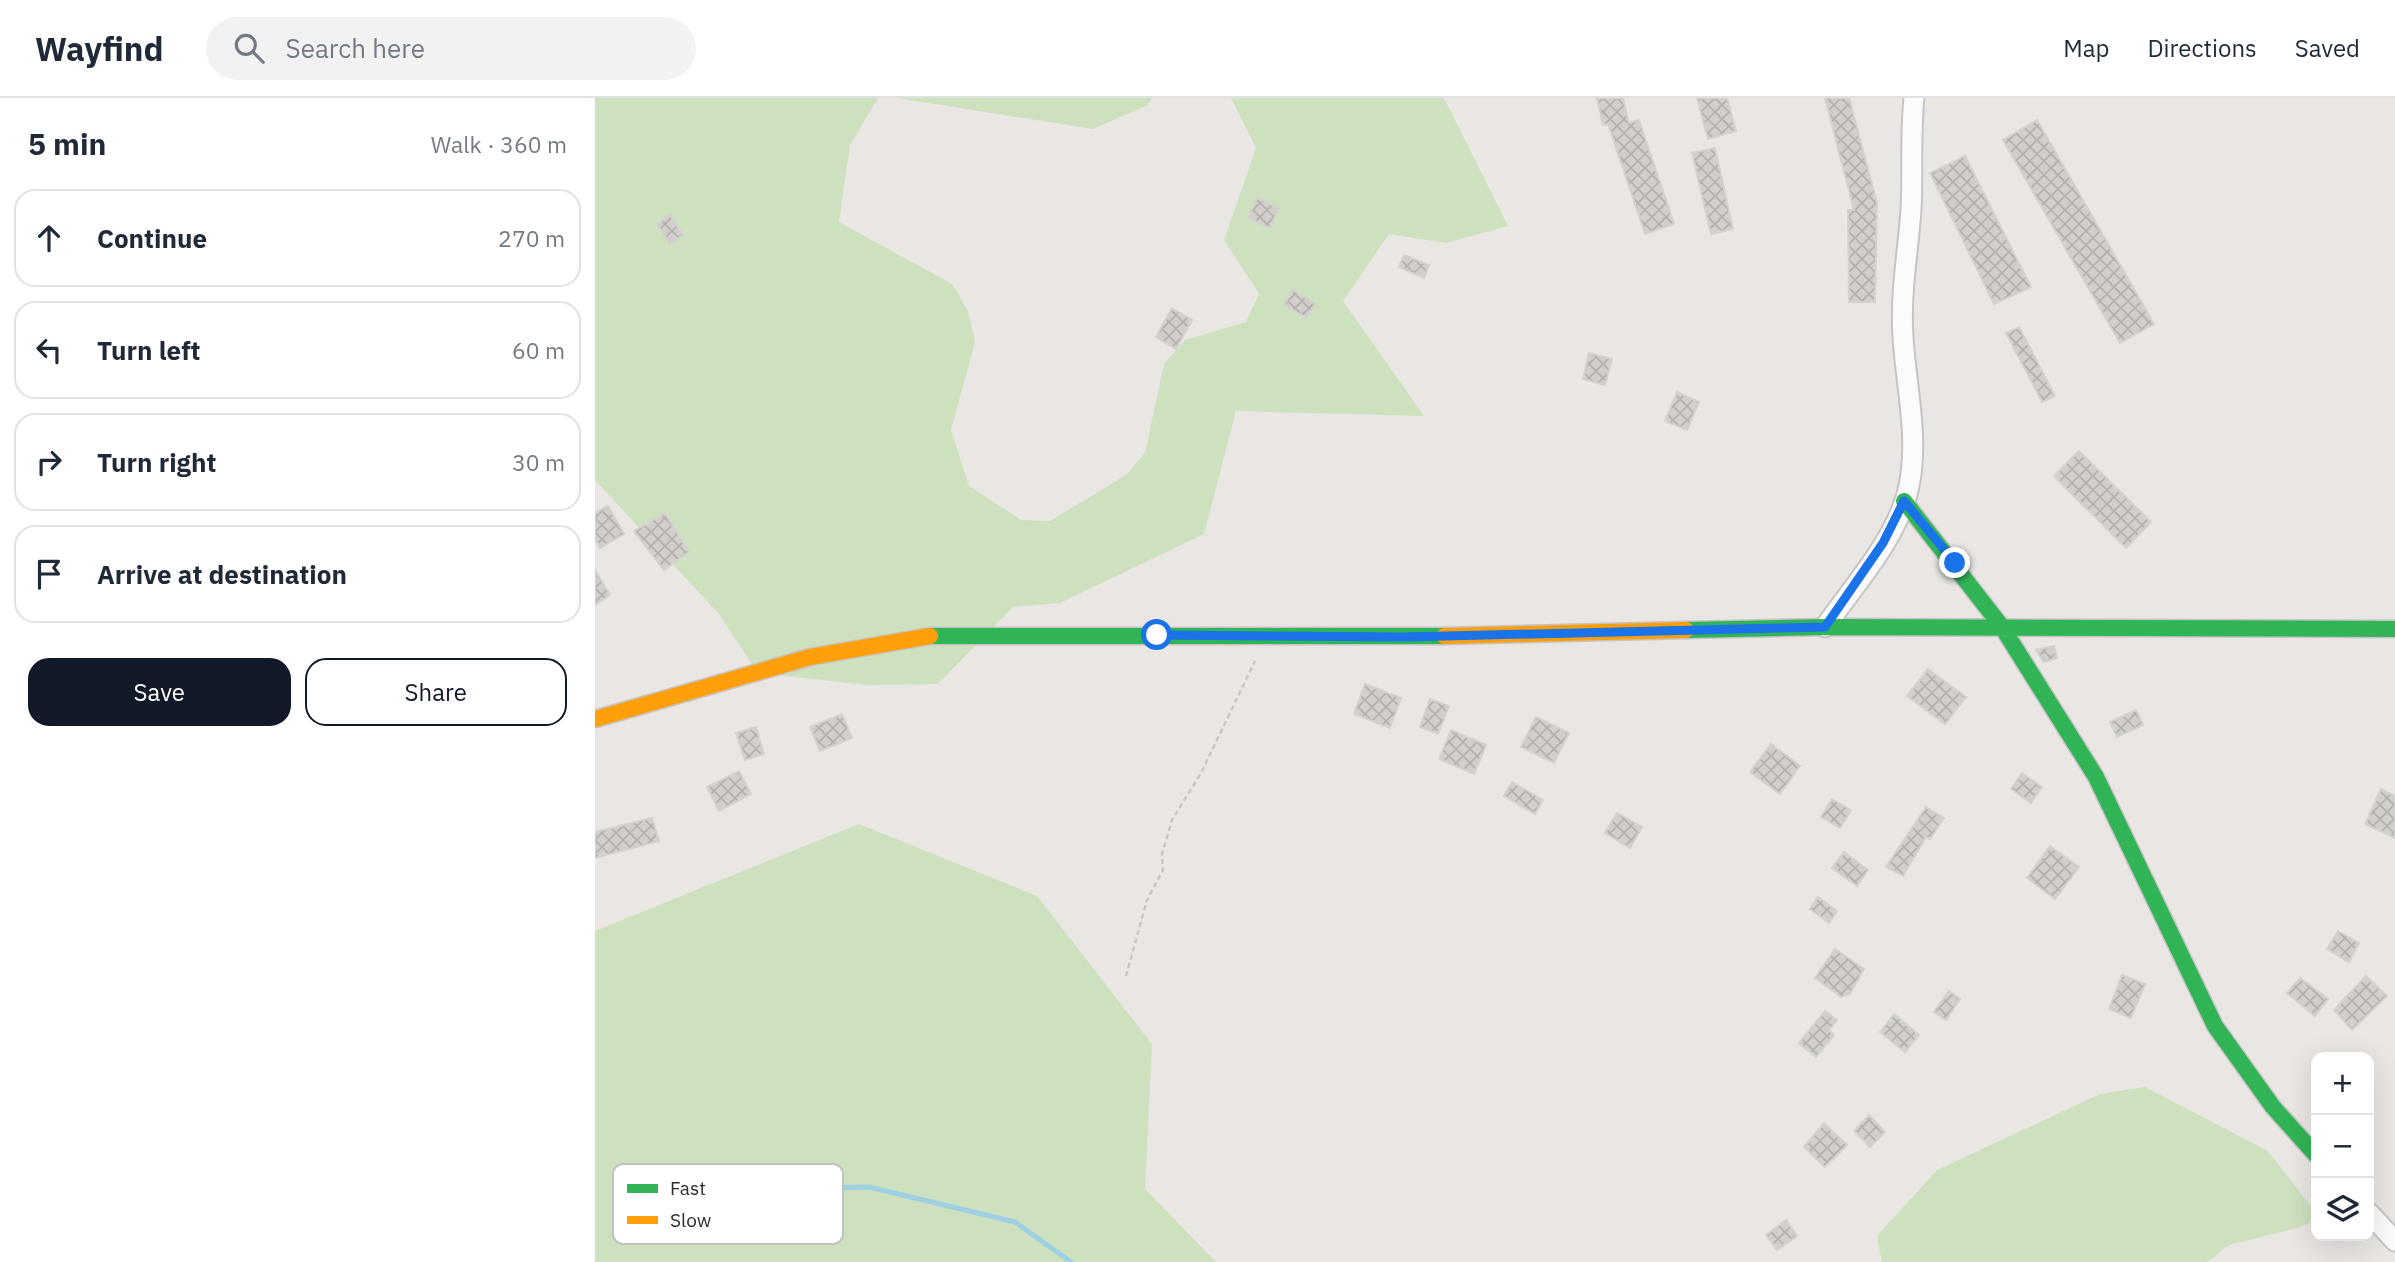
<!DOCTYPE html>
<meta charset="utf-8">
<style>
body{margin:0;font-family:"IBM Plex Sans",sans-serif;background:#f2f2f3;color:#1f2937}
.controls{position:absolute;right:21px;bottom:21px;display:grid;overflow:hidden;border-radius:14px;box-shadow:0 7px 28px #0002}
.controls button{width:63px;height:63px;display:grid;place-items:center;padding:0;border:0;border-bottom:2px solid #e0e1e3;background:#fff;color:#1f2937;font:35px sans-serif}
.stop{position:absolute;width:21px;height:21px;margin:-16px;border:5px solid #1a73e8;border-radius:50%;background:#fff}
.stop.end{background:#1a73e8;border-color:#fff;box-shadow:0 2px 7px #0008}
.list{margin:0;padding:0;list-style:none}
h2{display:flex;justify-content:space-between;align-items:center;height:91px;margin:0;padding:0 28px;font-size:30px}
h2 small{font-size:23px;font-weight:400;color:#747a83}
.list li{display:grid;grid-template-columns:46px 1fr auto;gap:21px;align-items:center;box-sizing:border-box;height:98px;margin:0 14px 14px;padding:0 14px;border:2px solid #e0e1e3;border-radius:21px}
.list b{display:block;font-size:26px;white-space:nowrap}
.list em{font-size:23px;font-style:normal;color:#747a83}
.actions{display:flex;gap:14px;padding:21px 28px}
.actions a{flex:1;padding:16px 0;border:2px solid #111827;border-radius:21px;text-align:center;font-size:24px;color:#111827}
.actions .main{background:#111827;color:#fff}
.icon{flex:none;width:38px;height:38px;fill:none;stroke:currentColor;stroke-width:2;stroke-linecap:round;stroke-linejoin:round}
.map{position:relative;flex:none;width:1800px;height:1164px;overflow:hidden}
header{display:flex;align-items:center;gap:42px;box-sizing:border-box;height:98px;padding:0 35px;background:#fff;border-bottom:2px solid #e0e1e3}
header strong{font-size:33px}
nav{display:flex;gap:38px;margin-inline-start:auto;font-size:24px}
.search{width:490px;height:63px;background:#f2f2f3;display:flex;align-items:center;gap:18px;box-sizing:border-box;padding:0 24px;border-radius:38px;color:#747a83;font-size:26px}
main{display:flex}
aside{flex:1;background:#fff}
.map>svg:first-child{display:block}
.grass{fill:#cde1bf}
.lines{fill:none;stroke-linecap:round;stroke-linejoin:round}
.stream{stroke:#9ed0e3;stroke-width:5}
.building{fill:url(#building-cross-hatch);stroke:#d4d2cf;stroke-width:2}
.street-casing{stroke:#c6c4c5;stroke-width:23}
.fast-casing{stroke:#c6c4c5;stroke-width:19}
.slow-casing{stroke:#c6c4c5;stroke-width:19}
.path{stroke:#c7c7c6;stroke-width:2.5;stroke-dasharray:5 3.5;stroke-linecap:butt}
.street{stroke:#fcfbfb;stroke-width:19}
.fast{stroke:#30b455;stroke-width:16}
.slow{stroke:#ff9f0a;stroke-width:16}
.route{stroke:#1a73e8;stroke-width:9}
.key{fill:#fff;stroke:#c0c0c0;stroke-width:2}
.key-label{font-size:19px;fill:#2c2c2c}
</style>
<header>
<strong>Wayfind</strong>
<div class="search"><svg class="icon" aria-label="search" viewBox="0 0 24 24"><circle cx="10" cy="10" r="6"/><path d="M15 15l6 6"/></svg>Search here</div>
<nav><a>Map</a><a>Directions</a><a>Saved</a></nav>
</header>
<main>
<aside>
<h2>5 min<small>Walk · 360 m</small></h2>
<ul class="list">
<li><svg class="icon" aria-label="ahead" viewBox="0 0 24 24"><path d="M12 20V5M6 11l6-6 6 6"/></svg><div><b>Continue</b></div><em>270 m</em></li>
<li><svg class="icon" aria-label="left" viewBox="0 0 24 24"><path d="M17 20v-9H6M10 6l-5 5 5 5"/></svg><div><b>Turn left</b></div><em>60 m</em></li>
<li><svg class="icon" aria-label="right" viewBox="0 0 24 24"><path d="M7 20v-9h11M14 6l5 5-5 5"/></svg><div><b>Turn right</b></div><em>30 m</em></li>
<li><svg class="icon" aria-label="arrive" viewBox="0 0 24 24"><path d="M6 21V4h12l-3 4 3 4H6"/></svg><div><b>Arrive at destination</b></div></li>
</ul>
<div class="actions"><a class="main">Save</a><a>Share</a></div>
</aside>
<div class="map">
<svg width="1800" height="1164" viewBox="0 0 1800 1164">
<defs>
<pattern id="building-cross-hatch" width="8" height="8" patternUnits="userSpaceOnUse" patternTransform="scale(1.75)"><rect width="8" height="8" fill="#d1cecc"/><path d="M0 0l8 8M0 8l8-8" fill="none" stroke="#b4b1af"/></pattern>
</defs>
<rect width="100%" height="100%" fill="#e9e6e3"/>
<path class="grass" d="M0,0H283L255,47L244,124L357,186L373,213L380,244L356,332L374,388L426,422L455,423L531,377L550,355L569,266L590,242L651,224L664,196L629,142L661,50L636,0H849L913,128L851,145L794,136L748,203L829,318L641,313L609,436L465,505L418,509L343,586L274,587L163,575L124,516L0,382Z
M302,0H557L553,7L498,31Z
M264,726L442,798L557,946L550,1091L621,1164H0V833Z
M1550,989L1673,1053L1721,1115V1122L1702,1130L1634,1147L1612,1164H1287L1282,1138L1342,1072L1505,996Z"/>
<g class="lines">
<path class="stream" d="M116,1092L274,1089L420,1124L476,1164"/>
</g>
<path class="building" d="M1002,0H1028L1034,25L1044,22L1079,126L1050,136L1013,26L1008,27Z
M1102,0H1132L1141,33L1113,41Z
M1230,0H1254L1282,105L1280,204H1254L1253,112H1259Z
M1442,22L1559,226L1525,245L1408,42Z
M1120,50L1138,131L1116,136L1097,55Z
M1370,58L1436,189L1399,206L1335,75Z
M662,100L684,110L675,130L653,120Z
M75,117L88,137L75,146L62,126Z
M809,157L834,167L829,180L804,169Z
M698,192L720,206L712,220L689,207Z
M577,210L597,222L581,251L561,239Z
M1424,229L1460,298L1447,304L1411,235Z
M994,255L1017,261L1010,287L988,281Z
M1082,294L1104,304L1092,332L1070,323Z
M1484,353L1556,424L1531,450L1459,378Z
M13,408L29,436L5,450L0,441V415Z
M70,415L94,454L69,472L39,433Z
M0,472L15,497L0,507Z
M1459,548L1462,560L1449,564L1441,552Z
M1333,571L1371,599L1350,626L1312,598Z
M770,586L806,600L795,630L759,616Z
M835,601L854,608L843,636L825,629Z
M1541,612L1548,627L1522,639L1515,624Z
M247,616L257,640L225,653L215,629Z
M941,619L974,635L959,665L926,649Z
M161,629L169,656L150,662L141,635Z
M856,632L891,647L879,676L844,661Z
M1176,646L1205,668L1185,696L1155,674Z
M144,673L156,696L124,713L112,689Z
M1427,675L1447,689L1436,705L1416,691Z
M917,684L948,702L940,716L909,698Z
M1786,691L1800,698V740L1770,726Z
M1237,701L1256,712L1245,730L1226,719Z
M1331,709L1349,720L1335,741L1331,739L1308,778L1291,769Z
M1022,715L1047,729L1035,750L1010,735Z
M57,720L64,743L0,760V734Z
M1455,748L1484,769L1460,801L1432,780Z
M1249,754L1273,772L1262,788L1237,770Z
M1223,799L1242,813L1234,825L1215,811Z
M1743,833L1764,845L1754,864L1732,851Z
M1240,851L1269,871L1255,896L1246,899L1220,880Z
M1527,877L1550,886L1536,920L1514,911Z
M1771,878L1792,898L1757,932L1739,912Z
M1705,880L1733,901L1720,918L1692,895Z
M1354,893L1365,901L1351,922L1339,914Z
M1230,913L1242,922L1234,932L1239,937L1221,959L1204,945Z
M1299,916L1324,937L1310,954L1285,934Z
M1274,1017L1290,1034L1275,1049L1259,1033Z
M1229,1025L1252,1047L1230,1069L1209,1049Z
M1191,1122L1202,1138L1182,1152L1171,1137Z"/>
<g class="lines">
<g class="street-casing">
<path id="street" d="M1230,529C1259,487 1303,440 1314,388C1324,339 1311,288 1308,239C1305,196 1313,154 1316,112C1318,74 1315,38 1319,0
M1774,1115L1800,1143"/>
</g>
<g class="fast-casing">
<path id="fast" d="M1309,403L1407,529L1501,679L1620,928L1678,1009L1721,1057
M1091,532L1230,529L1800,531
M335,538H849"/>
</g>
<g class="slow-casing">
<path id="slow" d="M849,538L1091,532
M0,621L215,559L335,538"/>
</g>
<path class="path" d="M531,878L552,802L568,772L567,756L577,722L606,675L660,563"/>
<use href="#street" class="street"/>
<use href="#fast" class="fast"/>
<use href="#slow" class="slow"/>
</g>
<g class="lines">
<path class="route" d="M562,537L809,539L1230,529L1288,445L1309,403L1360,465"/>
</g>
<rect x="18" y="1066" width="230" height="80" rx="10" class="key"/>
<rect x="32" y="1086" width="31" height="9" fill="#30b455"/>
<rect x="32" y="1118" width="31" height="8" fill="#ff9f0a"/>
<g class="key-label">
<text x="75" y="1097">Fast</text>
<text x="75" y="1129">Slow</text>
</g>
</svg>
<div class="controls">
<button>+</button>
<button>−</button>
<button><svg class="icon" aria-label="layers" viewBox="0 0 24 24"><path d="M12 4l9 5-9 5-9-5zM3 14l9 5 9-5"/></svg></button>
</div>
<div class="stop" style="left:562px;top:537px"></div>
<div class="stop end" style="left:1360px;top:465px"></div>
</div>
</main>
